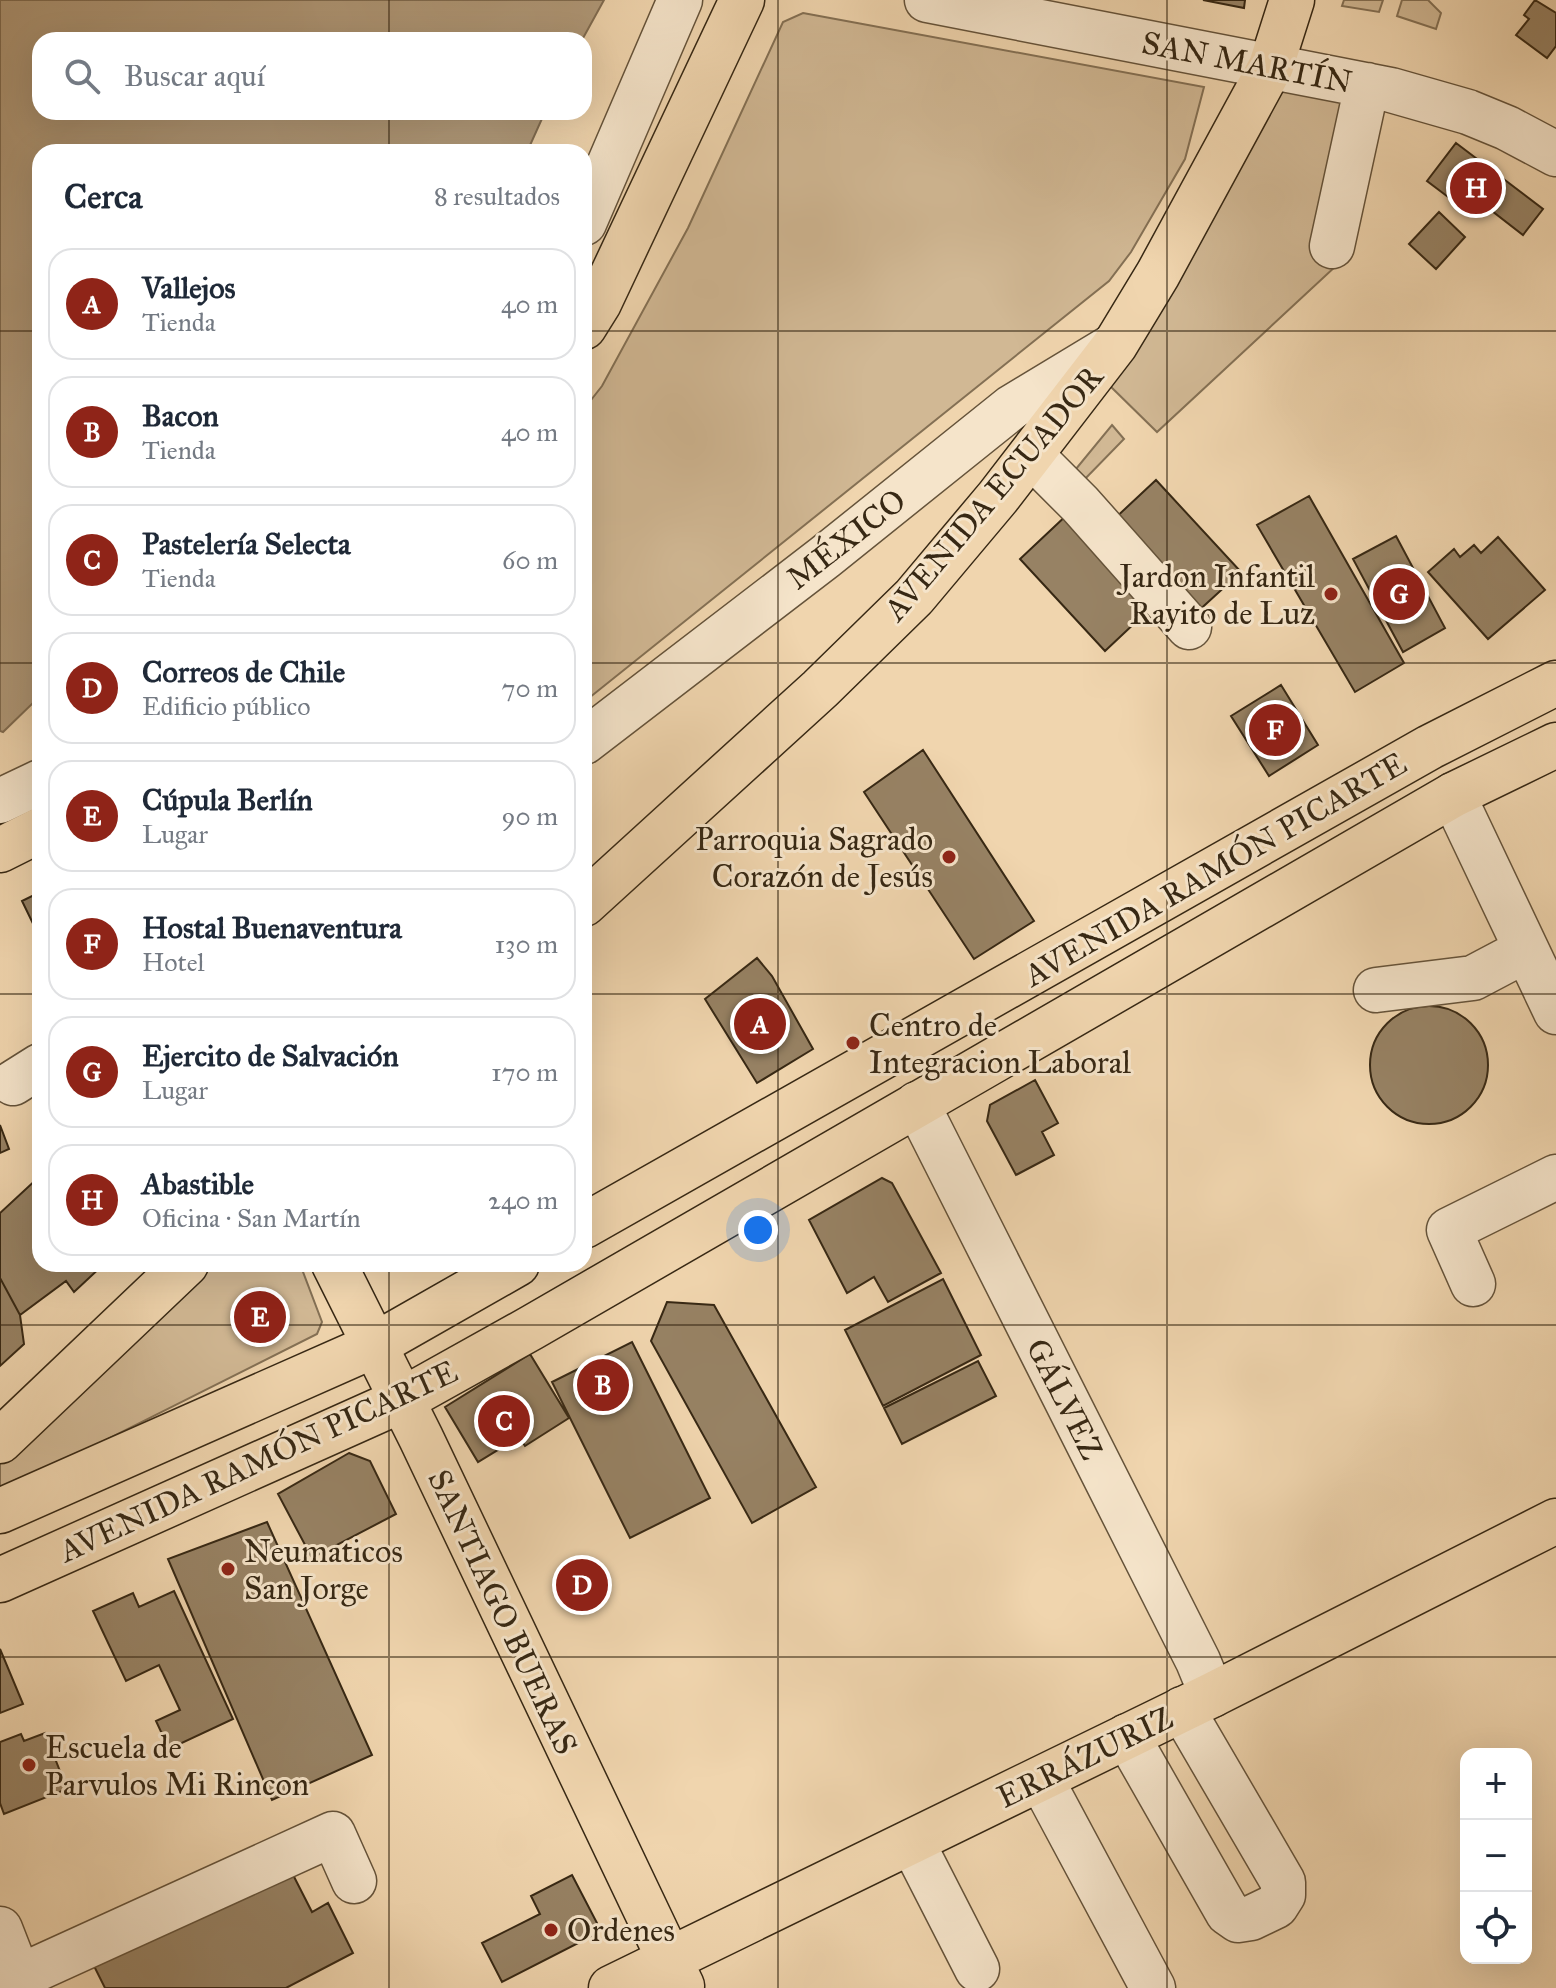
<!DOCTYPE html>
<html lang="es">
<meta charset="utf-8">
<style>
body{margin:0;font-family:"IM FELL Great Primer",serif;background:#f6f6f7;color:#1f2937}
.controls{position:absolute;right:24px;bottom:24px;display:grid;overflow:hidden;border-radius:16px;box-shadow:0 8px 32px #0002}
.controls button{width:72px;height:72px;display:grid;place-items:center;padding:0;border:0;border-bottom:2px solid #e0e1e3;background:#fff;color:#1f2937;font:40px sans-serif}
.you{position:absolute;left:758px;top:1230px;width:28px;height:28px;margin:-20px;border:6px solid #fff;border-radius:50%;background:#1a73e8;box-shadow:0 0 0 12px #1a73e833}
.badge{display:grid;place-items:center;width:52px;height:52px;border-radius:50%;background:#8f2418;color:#fff;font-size:26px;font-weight:700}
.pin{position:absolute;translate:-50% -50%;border:4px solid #fff;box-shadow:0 2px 8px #0006}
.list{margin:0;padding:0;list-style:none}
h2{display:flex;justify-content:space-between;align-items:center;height:104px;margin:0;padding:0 32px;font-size:34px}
h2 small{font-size:26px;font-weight:400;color:#747a83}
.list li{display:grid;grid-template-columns:52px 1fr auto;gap:24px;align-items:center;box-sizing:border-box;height:112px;margin:0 16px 16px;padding:0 16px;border:2px solid #e0e1e3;border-radius:24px}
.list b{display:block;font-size:30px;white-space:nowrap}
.list p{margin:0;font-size:26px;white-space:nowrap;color:#747a83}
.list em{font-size:26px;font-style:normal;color:#747a83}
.icon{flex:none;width:44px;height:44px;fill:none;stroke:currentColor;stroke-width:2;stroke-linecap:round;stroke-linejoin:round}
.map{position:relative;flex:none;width:1556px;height:1988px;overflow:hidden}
.search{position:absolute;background:#fff;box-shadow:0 8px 32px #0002;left:32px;top:32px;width:560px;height:88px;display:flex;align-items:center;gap:20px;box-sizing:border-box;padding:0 28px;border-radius:24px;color:#747a83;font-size:30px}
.panel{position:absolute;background:#fff;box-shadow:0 8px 32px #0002;left:32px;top:144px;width:560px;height:1128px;border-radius:24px}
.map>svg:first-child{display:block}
.green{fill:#d1b894;stroke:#847054;stroke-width:2}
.water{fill:#b19a7a;stroke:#806c51;stroke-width:2}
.building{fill:#978264;stroke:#372814;stroke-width:2}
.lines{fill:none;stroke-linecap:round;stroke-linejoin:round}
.minor-casing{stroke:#65533a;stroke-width:47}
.major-casing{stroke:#372814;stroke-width:47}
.highway-casing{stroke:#372814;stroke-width:47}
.minor{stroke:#f5e4ca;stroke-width:44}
.major{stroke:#f0d5ae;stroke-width:44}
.highway{stroke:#f0d5ae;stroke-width:44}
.grid{fill:none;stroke:#372814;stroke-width:2;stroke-opacity:0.55}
.poi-dot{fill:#8f2418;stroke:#f5e4ca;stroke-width:3}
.labels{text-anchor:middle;stroke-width:6;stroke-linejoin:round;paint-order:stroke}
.street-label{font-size:32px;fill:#372814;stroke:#f5e4ca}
.poi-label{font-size:32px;fill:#372814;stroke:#f5e4ca;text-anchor:start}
</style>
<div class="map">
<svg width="1556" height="1988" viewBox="0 0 1556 1988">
<rect width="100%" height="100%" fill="#f0d5ae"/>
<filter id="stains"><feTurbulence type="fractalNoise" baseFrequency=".0025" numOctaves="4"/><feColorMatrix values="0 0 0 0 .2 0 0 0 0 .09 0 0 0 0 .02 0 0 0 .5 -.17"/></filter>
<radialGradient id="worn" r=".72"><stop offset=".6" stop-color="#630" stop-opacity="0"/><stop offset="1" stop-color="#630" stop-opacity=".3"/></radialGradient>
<path class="green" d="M1344,0H1383L1379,12L1342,6Z
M1402,0H1428L1441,13L1436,29L1397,16Z
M803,13L1204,87L1185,159L1131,252L1109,281L584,702V409L602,386L688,228L783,22Z
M1285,84L1375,93L1337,265L1157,432L1105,381Z
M1112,425L1124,439L1080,484L1071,475Z
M214,1264H300L322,1322L317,1334L0,1493V1462Z"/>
<path class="water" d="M0,0H604L582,40H40V112H545L527,152H40V682L34,702L3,732L0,731Z"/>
<path class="building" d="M1203,0H1245L1244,8Z
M1535,0L1556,13V46L1547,58L1516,35L1529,19L1524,15Z
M1456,143L1543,209L1523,235L1470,194L1460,206L1427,181Z
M1439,212L1465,237L1436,269L1409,244Z
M1156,480L1241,572L1195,614L1111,522Z
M1309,496L1404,663L1355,692L1257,525Z
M1070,512L1155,604L1105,651L1020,559Z
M1396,536L1445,628L1403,652L1353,559Z
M1498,537L1545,590L1488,639L1428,572L1454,549L1460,557L1474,545L1481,553Z
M1281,685L1318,745L1269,776L1231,716Z
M923,750L1034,921L974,959L864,792Z
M40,892V938L22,901Z
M757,958L772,976L813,1049L757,1083L705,999Z
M1370 1065a59 59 0 1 1 118 0a59 59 0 1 1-118 0Z
M1035,1080L1058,1123L1042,1132L1054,1155L1016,1175L987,1121L990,1105Z
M0,1125L9,1149L0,1153Z
M40,1176V1264H104L74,1292L66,1281L20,1315L0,1278V1213Z
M882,1178L892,1183L941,1273L888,1302L874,1277L847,1293L809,1220Z
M0,1278L20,1315L24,1344L0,1366Z
M943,1279L981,1355L883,1406L845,1330Z
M236 1316a24 24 0 1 1 48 0a24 24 0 1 1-48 0Z
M667,1302L714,1305L816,1487L752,1523L651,1341Z
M632,1342L710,1498L630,1538L552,1382Z
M530,1354L569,1418L525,1446L519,1437L478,1462L445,1407Z
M978,1361L996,1396L902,1444L884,1408Z
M349,1453L370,1461L396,1514L312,1558L278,1494Z
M267,1522L372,1755L272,1800L168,1559Z
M174,1591L233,1719L169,1749L156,1721L180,1710L159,1665L126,1681L93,1611L133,1593L139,1607Z
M0,1649L23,1704L0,1713Z
M45,1733L67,1789L4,1814L0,1803V1742L21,1734L24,1741Z
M287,1863L312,1912L328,1903L353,1953L286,1988H105L92,1962Z
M572,1875L597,1923L592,1936L502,1982L482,1943L540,1914L531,1896Z"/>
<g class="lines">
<g class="minor-casing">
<path id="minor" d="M927,0L1391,90L1468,112L1507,128L1556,154
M584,223L680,0
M1332,246L1367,85
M1031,455L1080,504L1189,627
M584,742L825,557L1012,407L1113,346
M1453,795L1556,1012
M0,801L40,782
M1376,990L1473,978L1526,950
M13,1083L40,1066
M917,1104L1198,1661L1212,1695
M1473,1284L1449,1230L1556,1177
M1127,1736L1228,1913L1238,1920L1251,1918L1276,1906L1283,1895V1882L1182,1709
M1041,1779L1153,1988
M912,1842L977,1969
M0,1929L23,1988
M19,1977L333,1834L354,1881"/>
</g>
<g class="major-casing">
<path id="major" d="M584,327L599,303L742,0
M0,850L40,830
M584,904L820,689L914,597L998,497L1115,345L1158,274L1271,66L1292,0
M334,1264L421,1438L682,1986
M0,1441L186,1264
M611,1988L1212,1695L1556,1521"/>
</g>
<g class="highway-casing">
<path id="highway" d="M584,1226L1430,747L1556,683
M0,1511L373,1346L517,1264
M0,1580L402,1400L531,1328L1453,795L1556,745"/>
</g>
<use href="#minor" class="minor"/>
<use href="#major" class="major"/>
<use href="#highway" class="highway"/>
</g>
<path class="grid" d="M389,0V40M778,0V1988M1167,0V1988M389,112V152M0,331H40M584,331H1556M0,663H40M584,663H1556M0,994H40M584,994H1556M389,1264V1988M0,1325H1556M0,1657H1556"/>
<g class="poi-dot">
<circle cx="1331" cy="594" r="8"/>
<circle cx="949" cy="857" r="8"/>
<circle cx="853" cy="1043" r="8"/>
<circle cx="228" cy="1569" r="8"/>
<circle cx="29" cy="1765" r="8"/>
<circle cx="551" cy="1930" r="8"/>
</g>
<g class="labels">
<g class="street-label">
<text transform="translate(1247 62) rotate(11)" y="11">SAN MARTÍN</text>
<text transform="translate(993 493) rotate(-50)" y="11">AVENIDA ECUADOR</text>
<text transform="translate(846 539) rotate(-38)" y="11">MÉXICO</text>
<text transform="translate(1215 869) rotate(-30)" y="11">AVENIDA RAMÓN PICARTE</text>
<text transform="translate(1065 1399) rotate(63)" y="11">GÁLVEZ</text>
<text transform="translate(258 1461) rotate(-25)" y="11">AVENIDA RAMÓN PICARTE</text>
<text transform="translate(503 1612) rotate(65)" y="11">SANTIAGO BUERAS</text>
<text transform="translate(1085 1757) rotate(-26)" y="11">ERRÁZURIZ</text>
</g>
<g class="poi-label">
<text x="1315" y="587" text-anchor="end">Jardon Infantil<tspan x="1315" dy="37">Rayito de Luz</tspan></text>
<text x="933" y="850" text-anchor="end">Parroquia Sagrado<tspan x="933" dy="37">Corazón de Jesús</tspan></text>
<text x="869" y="1036">Centro de<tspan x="869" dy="37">Integracion Laboral</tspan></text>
<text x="244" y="1562">Neumaticos<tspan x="244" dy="37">San Jorge</tspan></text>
<text x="45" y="1758">Escuela de<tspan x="45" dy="37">Parvulos Mi Rincon</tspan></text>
<text x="567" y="1941">Ordenes</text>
</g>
</g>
<rect width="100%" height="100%" filter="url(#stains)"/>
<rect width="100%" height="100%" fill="url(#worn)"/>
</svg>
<div class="controls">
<button>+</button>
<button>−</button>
<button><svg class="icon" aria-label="locate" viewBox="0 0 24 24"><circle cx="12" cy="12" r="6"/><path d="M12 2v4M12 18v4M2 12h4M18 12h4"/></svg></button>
</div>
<div class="you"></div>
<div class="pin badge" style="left:760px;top:1024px">A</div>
<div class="pin badge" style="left:603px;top:1385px">B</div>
<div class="pin badge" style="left:504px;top:1421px">C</div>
<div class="pin badge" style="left:582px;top:1585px">D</div>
<div class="pin badge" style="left:260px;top:1317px">E</div>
<div class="pin badge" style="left:1275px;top:730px">F</div>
<div class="pin badge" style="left:1399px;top:594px">G</div>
<div class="pin badge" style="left:1476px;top:188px">H</div>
<div class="search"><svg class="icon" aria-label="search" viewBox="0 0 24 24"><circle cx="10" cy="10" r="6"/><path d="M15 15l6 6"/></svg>Buscar aquí</div>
<section class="panel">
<h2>Cerca<small>8 resultados</small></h2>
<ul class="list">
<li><span class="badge">A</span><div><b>Vallejos</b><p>Tienda</p></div><em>40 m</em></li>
<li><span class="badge">B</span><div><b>Bacon</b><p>Tienda</p></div><em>40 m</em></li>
<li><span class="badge">C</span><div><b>Pastelería Selecta</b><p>Tienda</p></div><em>60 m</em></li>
<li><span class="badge">D</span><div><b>Correos de Chile</b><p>Edificio público</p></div><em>70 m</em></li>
<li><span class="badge">E</span><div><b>Cúpula Berlín</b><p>Lugar</p></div><em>90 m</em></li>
<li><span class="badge">F</span><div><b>Hostal Buenaventura</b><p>Hotel</p></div><em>130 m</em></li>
<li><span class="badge">G</span><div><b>Ejercito de Salvación</b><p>Lugar</p></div><em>170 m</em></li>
<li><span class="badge">H</span><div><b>Abastible</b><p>Oficina · San Martín</p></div><em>240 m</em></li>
</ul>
</section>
</div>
